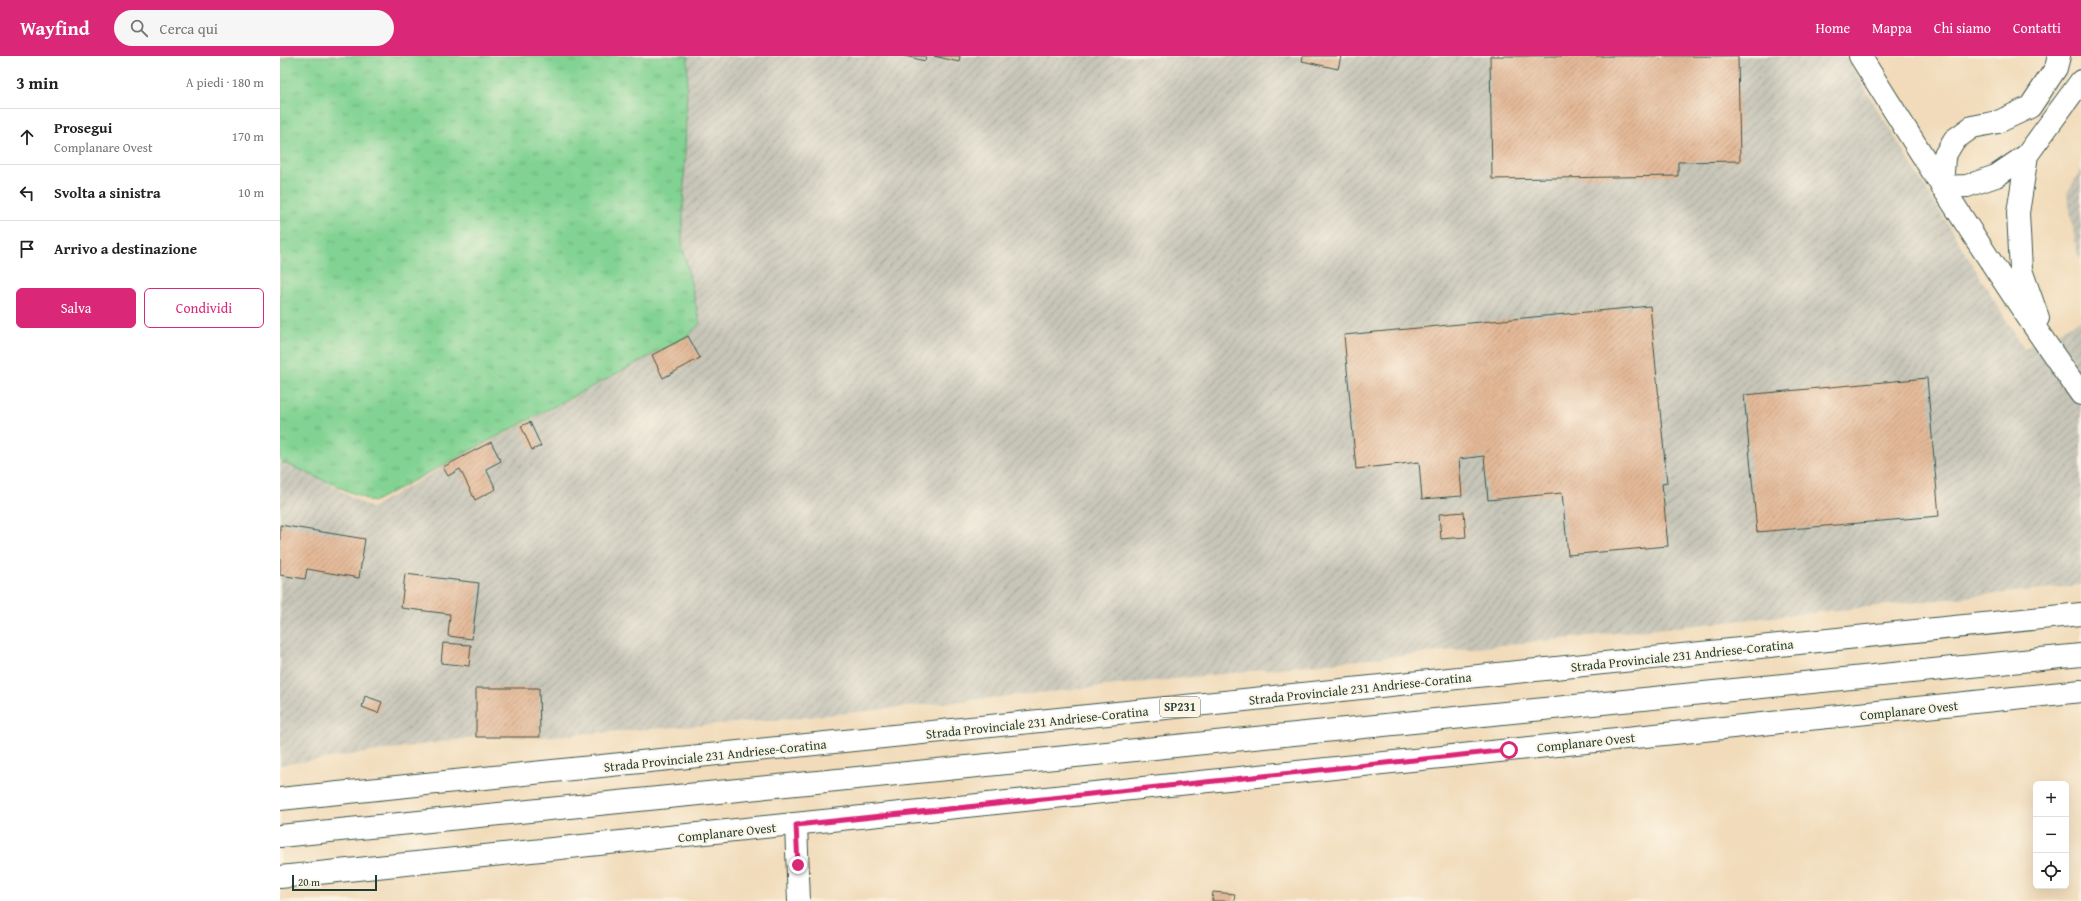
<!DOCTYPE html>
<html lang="it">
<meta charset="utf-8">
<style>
body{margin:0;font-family:"Gentium Book Plus",serif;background:#f6f6f6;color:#222}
.controls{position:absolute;right:12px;bottom:12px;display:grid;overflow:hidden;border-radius:6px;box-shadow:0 4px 16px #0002}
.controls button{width:36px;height:36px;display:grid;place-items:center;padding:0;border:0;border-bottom:1px solid #e0e0e0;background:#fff;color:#222;font:20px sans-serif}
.scale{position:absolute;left:12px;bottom:10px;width:85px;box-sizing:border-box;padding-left:4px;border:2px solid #1f3d34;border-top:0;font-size:11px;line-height:14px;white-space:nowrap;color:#1f3d34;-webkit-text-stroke:3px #fcf5e5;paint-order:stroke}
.stop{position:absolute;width:12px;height:12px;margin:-9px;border:3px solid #db2777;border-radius:50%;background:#fff}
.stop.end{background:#db2777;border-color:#fff;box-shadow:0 1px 4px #0008}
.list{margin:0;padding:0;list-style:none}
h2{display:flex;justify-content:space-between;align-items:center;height:52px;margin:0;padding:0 16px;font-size:17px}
h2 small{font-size:13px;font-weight:400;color:#767676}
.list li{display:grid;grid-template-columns:26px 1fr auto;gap:12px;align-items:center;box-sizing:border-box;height:56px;padding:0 16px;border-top:1px solid #e0e0e0}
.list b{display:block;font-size:15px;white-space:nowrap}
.list p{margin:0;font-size:13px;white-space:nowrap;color:#767676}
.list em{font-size:13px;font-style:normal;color:#767676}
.actions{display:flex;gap:8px;padding:12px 16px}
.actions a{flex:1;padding:9px 0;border:1px solid #db2777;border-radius:6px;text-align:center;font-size:14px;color:#db2777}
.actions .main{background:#db2777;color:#fff}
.icon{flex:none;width:22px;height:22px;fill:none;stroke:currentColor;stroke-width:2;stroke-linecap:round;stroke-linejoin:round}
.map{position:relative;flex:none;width:1801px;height:845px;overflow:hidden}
header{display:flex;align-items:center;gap:24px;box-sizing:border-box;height:56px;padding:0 20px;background:#db2777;color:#fff}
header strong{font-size:19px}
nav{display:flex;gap:22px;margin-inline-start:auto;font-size:14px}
.search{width:280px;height:36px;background:#f6f6f6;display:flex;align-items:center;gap:10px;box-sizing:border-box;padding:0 14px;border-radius:22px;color:#767676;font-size:15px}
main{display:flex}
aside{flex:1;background:#fff}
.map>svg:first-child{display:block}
.industrial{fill:url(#industrial-furrows)}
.grass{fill:url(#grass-tufts);stroke:#508864}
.building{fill:url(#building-hatch)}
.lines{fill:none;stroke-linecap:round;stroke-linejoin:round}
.minor-casing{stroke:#3e5548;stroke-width:24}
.tertiary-casing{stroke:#3e5548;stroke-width:24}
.trunk-casing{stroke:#3e5548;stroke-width:24}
.minor{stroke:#fff;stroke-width:22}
.tertiary{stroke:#fff;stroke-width:22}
.trunk{stroke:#fff;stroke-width:22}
.route{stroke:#db2777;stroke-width:5}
.labels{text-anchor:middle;stroke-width:4;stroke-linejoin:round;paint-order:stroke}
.shield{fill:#fcf5e5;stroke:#617469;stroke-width:1}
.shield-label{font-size:12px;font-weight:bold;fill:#1f3d34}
.street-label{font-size:13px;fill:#1f3d34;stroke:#fcf5e5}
</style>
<header>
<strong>Wayfind</strong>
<div class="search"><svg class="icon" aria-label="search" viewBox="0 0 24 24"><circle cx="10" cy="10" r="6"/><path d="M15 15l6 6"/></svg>Cerca qui</div>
<nav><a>Home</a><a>Mappa</a><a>Chi siamo</a><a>Contatti</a></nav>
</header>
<main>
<aside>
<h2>3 min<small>A piedi · 180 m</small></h2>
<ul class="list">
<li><svg class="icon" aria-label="ahead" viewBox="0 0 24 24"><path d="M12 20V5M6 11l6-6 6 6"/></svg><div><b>Prosegui</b><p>Complanare Ovest</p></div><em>170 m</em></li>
<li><svg class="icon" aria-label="left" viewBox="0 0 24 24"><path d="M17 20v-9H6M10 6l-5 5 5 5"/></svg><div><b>Svolta a sinistra</b></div><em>10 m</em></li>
<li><svg class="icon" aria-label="arrive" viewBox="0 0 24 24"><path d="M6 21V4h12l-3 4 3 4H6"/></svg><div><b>Arrivo a destinazione</b></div></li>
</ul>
<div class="actions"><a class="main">Salva</a><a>Condividi</a></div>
</aside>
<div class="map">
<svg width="1801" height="845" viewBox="0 0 1801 845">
<defs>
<pattern id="industrial-furrows" width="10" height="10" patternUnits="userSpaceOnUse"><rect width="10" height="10" fill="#c6c5b8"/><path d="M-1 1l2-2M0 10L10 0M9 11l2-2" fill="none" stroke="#a0a196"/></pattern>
<pattern id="grass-tufts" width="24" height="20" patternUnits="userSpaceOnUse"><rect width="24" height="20" fill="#82d393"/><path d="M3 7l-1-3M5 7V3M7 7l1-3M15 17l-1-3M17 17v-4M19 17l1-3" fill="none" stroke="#6aac79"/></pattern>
<pattern id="building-hatch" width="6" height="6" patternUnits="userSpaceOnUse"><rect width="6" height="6" fill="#e4b998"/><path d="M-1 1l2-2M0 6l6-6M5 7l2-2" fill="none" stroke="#b8987d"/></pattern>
</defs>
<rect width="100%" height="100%" fill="#fcf5e5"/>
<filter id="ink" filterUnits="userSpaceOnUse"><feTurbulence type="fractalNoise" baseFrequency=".025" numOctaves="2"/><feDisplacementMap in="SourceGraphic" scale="8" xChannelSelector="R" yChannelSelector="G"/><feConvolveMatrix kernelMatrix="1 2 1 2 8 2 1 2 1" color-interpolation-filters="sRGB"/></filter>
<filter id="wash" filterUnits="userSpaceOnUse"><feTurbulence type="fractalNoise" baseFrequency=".012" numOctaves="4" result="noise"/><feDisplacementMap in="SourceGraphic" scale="16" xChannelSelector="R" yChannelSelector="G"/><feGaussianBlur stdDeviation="0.9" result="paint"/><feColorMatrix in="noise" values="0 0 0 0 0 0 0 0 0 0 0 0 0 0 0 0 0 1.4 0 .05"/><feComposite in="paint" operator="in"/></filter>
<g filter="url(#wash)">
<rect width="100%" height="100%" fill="#f1dbba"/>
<path class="industrial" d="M408,0H1565L1744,293L1801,264V529L509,663L260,681H196L0,709V405L24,414L91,452L163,411L408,280L420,267L402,188Z
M1801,113V204L1797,197L1787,137Z"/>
<path class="grass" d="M10,0H408L402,188L420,267L408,280L93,446L0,405V4Z"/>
<g id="blocks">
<path class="building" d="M625,0H646L645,5Z
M654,0H680L679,6Z
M1023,0H1061L1058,13L1022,5Z
M1210,0H1458L1460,105L1398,106V120L1212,123Z
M1370,250L1387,427L1382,428L1388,490L1288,499L1282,437L1208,444L1204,400L1179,403L1182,440L1142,443L1139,406L1076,413L1064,279Z
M408,280L420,302L383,322L372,299Z
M1647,322L1659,460L1477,476L1464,339Z
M250,366L261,390L252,394L241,370Z
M211,386L221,405L206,413L216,433L195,444L180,413L168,420L163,411Z
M1184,456L1186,481L1161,483L1159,458Z
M0,469L85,483L79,522L27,513L25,523L0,519Z
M125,518L199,527L192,583L168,580L170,558L121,552Z
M163,587L191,589L189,610L161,607Z
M196,632H259L260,681H196Z
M85,640L102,646L98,657L82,651Z
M933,836L955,838L954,845H932Z"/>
</g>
</g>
<g filter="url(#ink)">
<use href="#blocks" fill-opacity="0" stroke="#3e5548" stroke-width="1"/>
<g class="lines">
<g class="minor-casing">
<path id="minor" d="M516,769L519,845"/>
</g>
<g class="tertiary-casing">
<path id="tertiary" d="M1580,0C1651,114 1723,228 1801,338
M1747,99L1738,157L1741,214L1758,262
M1662,131L1664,101L1674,84L1692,71L1718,66L1750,51L1776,12L1779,0
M1662,131L1687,130L1716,120L1747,99L1801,25
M0,821L1801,635"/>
</g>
<g class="trunk-casing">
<path id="trunk" d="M0,743L1801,558
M0,780L1801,599"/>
</g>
<use href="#minor" class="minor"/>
<use href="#tertiary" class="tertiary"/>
<use href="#trunk" class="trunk"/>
</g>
</g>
<g class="lines" filter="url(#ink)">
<path class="route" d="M518,809L516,769L1229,694"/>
</g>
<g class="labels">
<rect class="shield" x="880" y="641" width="40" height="20" rx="3"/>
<g class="shield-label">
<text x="900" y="655">SP231</text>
</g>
<g class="street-label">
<text transform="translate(1402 599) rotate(-6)" y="5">Strada Provinciale 231 Andriese-Coratina</text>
<text transform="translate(1080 632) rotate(-6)" y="5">Strada Provinciale 231 Andriese-Coratina</text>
<text transform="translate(1629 654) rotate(-6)" y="5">Complanare Ovest</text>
<text transform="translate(757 666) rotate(-6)" y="5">Strada Provinciale 231 Andriese-Coratina</text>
<text transform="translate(1306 686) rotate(-6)" y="5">Complanare Ovest</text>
<text transform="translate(435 699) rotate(-6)" y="5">Strada Provinciale 231 Andriese-Coratina</text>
<text transform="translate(447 776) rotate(-6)" y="5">Complanare Ovest</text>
</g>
</g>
</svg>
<div class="controls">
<button>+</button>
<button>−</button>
<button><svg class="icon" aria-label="locate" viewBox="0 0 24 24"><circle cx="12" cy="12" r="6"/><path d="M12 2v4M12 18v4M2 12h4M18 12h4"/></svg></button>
</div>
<div class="scale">20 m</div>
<div class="stop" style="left:1229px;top:694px"></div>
<div class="stop end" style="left:518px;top:809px"></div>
</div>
</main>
